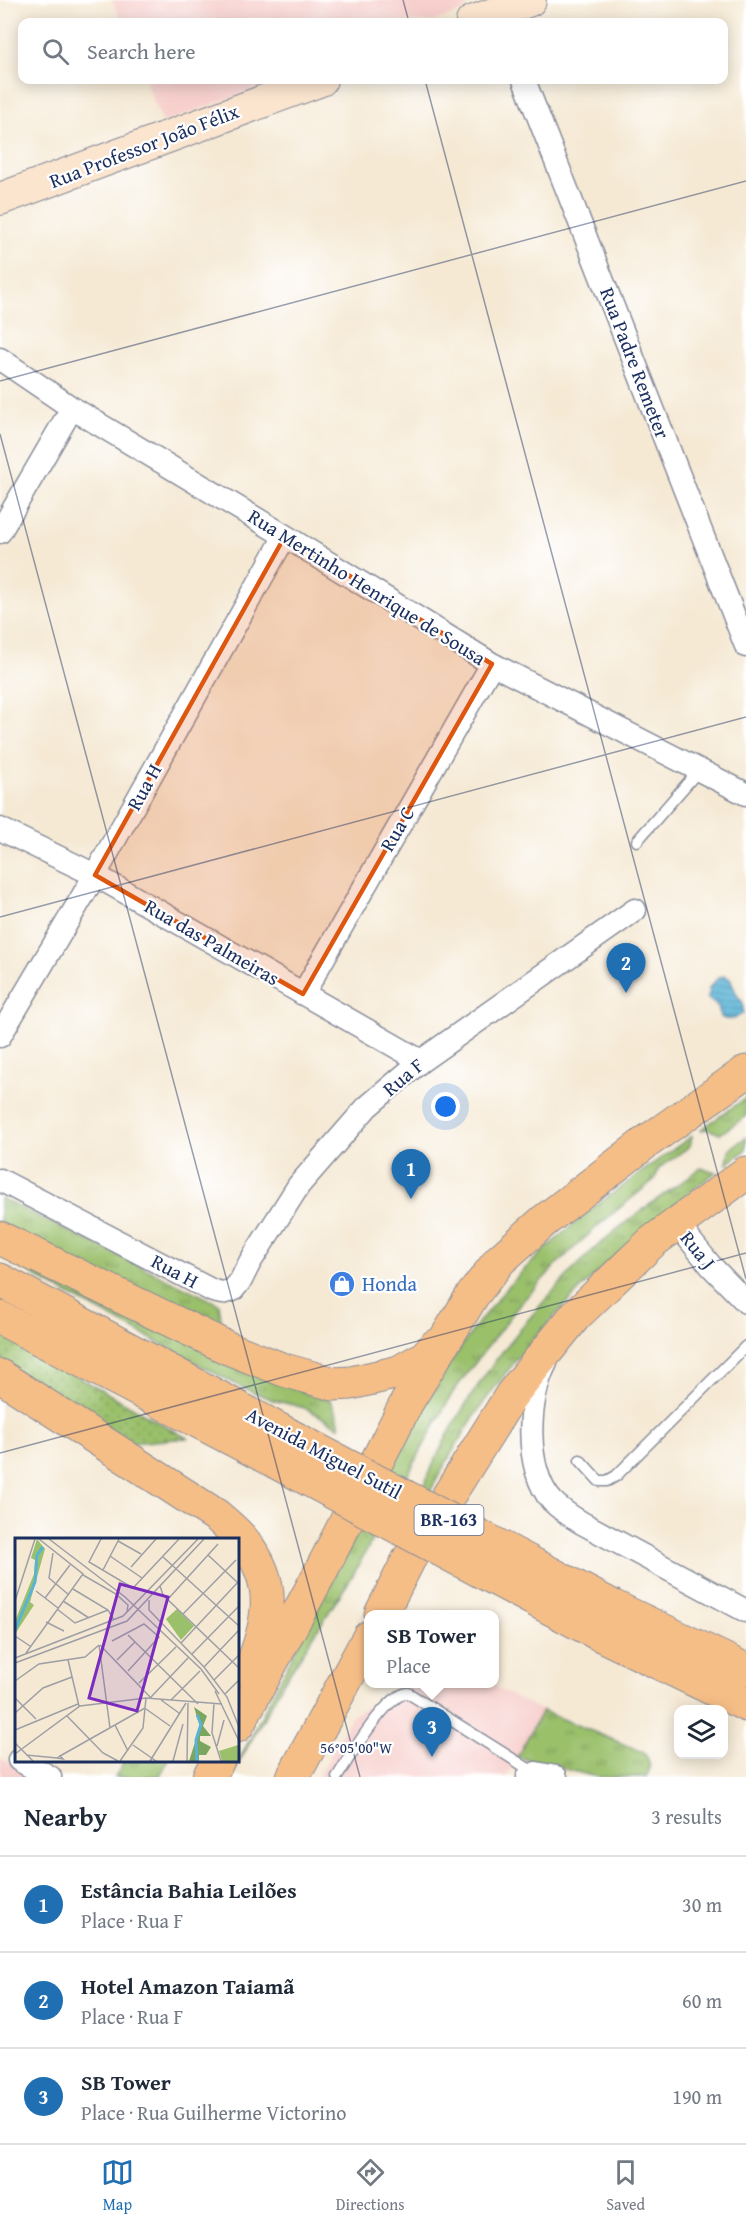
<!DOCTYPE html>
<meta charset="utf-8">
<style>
body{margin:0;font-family:"Gentium Book Plus",serif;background:#f2f2f3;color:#1f2937}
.controls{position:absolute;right:18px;bottom:18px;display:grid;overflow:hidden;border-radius:12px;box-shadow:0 3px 15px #0003}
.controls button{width:54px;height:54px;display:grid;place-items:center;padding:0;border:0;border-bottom:2px solid #e0e1e3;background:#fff;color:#1f2937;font:30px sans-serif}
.you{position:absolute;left:446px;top:1107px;width:21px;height:21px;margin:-15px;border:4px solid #fff;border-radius:50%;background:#1a73e8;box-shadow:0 0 0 9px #1a73e833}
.badge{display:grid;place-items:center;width:39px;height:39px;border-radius:50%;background:#1f6fb2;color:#fff;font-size:20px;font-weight:700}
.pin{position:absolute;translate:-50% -50px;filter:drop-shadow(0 2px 3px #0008)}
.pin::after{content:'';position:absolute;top:32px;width:21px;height:18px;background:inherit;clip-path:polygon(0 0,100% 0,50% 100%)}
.popup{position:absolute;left:364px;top:1610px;width:135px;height:78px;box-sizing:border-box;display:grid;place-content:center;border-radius:12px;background:#fff;filter:drop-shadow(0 2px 4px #0005);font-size:20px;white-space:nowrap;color:#747a83}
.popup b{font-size:22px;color:#1f2937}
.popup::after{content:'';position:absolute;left:50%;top:100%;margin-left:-12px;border:12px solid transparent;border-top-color:#fff}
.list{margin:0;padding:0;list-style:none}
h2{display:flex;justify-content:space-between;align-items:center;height:78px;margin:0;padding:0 24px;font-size:26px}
h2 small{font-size:20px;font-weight:400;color:#747a83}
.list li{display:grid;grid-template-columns:39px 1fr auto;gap:18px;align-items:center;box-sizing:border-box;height:96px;padding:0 24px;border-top:2px solid #e0e1e3}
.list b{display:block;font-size:22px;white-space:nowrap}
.list p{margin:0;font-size:20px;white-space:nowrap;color:#747a83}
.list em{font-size:20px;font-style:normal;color:#747a83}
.icon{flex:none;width:33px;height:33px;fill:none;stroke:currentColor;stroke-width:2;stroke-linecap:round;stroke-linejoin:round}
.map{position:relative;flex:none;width:746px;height:1777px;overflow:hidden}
.search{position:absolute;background:#fff;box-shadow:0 3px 15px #0003;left:18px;right:18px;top:18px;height:66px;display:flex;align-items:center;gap:15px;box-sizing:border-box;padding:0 21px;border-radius:12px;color:#747a83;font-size:22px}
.sheet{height:366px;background:#fff}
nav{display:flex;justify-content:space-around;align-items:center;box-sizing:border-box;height:84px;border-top:2px solid #e0e1e3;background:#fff;font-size:16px;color:#747a83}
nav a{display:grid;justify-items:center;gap:3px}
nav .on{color:#1f6fb2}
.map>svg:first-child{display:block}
.built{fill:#f7d0cd}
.grass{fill:url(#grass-tufts);stroke:#5a7864;stroke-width:1.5}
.garden{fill:url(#garden-dots);stroke:#5a7864;stroke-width:1.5}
.water{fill:url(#water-rules);stroke:#3a719a;stroke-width:1.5}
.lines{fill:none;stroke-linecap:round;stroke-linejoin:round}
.lane-casing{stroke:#888c99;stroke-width:13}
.street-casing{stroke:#888c99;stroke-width:25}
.secondary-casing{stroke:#888c99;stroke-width:34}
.primary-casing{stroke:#888c99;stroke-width:35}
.highway-casing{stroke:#888c99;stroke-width:35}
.lane{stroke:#fff;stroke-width:10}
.street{stroke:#fff;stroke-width:22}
.secondary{stroke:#fbe5cf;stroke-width:32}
.primary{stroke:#f6be87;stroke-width:33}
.highway{stroke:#f6be87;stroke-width:33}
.highway-bridge-casing{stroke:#888c99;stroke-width:35;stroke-linecap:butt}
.highway-bridge{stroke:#f6be87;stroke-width:33}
.marked{fill:#de5710;fill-opacity:0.2;stroke:#de5710;stroke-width:4.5;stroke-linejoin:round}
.ticks{fill:none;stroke:#1b2f5e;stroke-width:1.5;stroke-opacity:0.45}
.labels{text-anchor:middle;stroke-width:4.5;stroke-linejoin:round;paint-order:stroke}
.shield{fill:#fff;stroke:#5f6d8e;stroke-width:1.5}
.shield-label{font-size:18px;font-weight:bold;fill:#1b2f5e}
.street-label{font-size:20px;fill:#1b2f5e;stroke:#fff}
.shop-label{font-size:20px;fill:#366cbe;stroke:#fff;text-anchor:start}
.inset-river{fill:none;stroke:#58b3d6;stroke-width:3}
.inset-road{fill:none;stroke:#9e9fa5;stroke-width:1.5}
.view{fill:#7b2cbf;fill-opacity:0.15;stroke:#7b2cbf;stroke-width:3}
.inset-edge{fill:none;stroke:#1b2f5e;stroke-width:3}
.ticks-label{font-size:15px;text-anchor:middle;fill:#1b2f5e;stroke:#fff;stroke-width:4.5;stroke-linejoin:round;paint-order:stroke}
</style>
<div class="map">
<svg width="746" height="1777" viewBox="0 0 746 1777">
<defs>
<pattern id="grass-tufts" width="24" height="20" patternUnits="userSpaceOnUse" patternTransform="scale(1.5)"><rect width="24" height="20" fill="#9ac06b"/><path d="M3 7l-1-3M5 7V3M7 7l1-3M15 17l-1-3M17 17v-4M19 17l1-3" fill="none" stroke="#7d9c5b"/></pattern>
<pattern id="garden-dots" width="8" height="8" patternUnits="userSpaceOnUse" patternTransform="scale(1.5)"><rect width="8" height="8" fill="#9ac06b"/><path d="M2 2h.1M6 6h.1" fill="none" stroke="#7d9c5b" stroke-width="1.8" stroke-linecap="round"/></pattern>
<pattern id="water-rules" width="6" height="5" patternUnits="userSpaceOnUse" patternTransform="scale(1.5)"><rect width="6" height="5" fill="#58b3d6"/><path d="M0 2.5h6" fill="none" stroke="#4892b1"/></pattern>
</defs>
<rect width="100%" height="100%" fill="#fff"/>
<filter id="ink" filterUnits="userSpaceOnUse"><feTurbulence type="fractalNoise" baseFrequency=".0167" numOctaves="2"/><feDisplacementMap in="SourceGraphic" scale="12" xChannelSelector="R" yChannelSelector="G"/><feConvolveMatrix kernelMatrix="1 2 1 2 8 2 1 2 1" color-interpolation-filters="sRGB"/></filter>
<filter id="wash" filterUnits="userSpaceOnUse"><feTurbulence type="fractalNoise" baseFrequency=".008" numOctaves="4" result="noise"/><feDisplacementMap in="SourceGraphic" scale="24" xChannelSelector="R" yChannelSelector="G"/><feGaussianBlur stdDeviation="1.35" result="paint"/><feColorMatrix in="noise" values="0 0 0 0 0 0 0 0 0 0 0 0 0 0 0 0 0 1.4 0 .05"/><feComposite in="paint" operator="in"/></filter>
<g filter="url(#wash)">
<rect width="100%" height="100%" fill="#f5e9d4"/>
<path class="built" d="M112,0H469L470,2L463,11L432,22H122Z
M145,80H279L163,123Z
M410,1684H490L542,1711L506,1777H319L352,1715Z
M0,1758L34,1777H0Z"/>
<path class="grass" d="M746,1098V1116L720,1134L707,1129L700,1130Z
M692,1136L690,1146L659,1168L655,1179L599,1225L559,1262L520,1304L453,1392L353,1575L283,1683L231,1777C274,1689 320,1602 366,1515C406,1439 444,1360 501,1295C556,1231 624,1184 692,1136Z
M746,1137V1150L727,1164L729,1150Z
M701,1168L716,1172C628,1238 549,1312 484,1402C450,1450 424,1504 396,1555C410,1522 422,1487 438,1454C473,1382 532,1310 589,1254C622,1222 663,1196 701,1168Z
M0,1198L219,1304L223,1334L0,1231Z
M0,1255L310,1395L330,1400L338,1417L340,1427L305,1408L273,1400L241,1387L51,1285Z
M542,1711L643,1752C650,1760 652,1768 646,1777H597L517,1757Z
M125,1760H168V1761L159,1777H115Z"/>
<path class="garden" d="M0,1333L187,1438L132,1443L0,1361Z"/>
<path class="water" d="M719,977L725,976L730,979L737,995L743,1003V1013C736,1019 729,1022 721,1017L718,1006L708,999L709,988Z"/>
</g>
<g filter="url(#ink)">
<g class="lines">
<g class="lane-casing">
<path id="lane" d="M637,841L699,770
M580,1460L599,1481H607L616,1476L746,1346
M337,1777C349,1758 386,1694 408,1693L535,1773"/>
</g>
<g class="street-casing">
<path id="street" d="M524,80L746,646
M0,359L72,408L285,536L492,664L746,794
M0,532L72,408
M0,829L95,875L421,1061
M303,994L492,664
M0,1036L95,875L285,536
M0,1180L213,1291L222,1293L233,1290L241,1280L250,1262L299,1185L367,1107L421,1061L635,910
M677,1224L711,1266L746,1302
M546,1363C527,1398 524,1470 552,1501C561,1510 572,1517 582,1523L746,1611
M19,1760L50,1777
M528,1777L536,1773L556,1777"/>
</g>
<g class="secondary-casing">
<path id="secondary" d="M472,22L530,0
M0,199L321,80"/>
</g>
<g class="primary-casing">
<path id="primary" d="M0,1238L228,1348L284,1370L334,1384L351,1383L399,1372L424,1358L435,1346
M0,1376L217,1516C226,1524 237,1532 244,1542C280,1585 268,1624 250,1671
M381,1614L409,1559L512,1394L575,1316L652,1242L746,1173
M237,1726L320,1573L407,1402L472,1296L500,1260L544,1221L645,1143L746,1072
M209,1777L218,1760
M293,1777L369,1637"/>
</g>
<g class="highway-casing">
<path id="highway" d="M0,1280L287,1434
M0,1318L274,1461
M612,1606L746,1670
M597,1633L746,1705"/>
</g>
<use href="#lane" class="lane"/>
<use href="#street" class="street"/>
<use href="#secondary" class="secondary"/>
<use href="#primary" class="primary"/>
<use href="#highway" class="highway"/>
<g class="highway-bridge-casing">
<path id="highway-bridge" d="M287,1434L612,1606
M274,1461L597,1633"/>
</g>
<use href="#highway-bridge" class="highway-bridge"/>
</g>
</g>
<path class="marked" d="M285,536L492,664L303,994L95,875Z"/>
<path class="ticks" d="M403,0L409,22M425,80L746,1279M0,381L746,181M0,434L360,1777M0,917L746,717M0,1453L746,1253"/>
<defs>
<g id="shop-disc" transform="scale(1.35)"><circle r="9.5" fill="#3f7fe0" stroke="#fff"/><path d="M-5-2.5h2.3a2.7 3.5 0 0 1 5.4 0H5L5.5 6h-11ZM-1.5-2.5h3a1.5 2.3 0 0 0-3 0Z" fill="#fff"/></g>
</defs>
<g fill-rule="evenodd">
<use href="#shop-disc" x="342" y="1284"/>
</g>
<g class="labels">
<rect class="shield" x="414.5" y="1505" width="69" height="30" rx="4.5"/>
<g class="shield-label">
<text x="449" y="1526">BR-163</text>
</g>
<g class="street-label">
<text transform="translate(144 146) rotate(-21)" y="7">Rua Professor João Félix</text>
<text transform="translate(635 363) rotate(69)" y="7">Rua Padre Remeter</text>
<text transform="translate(367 587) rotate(32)" y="7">Rua Mertinho Henrique de Sousa</text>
<text transform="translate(144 787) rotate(-61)" y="7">Rua H</text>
<text transform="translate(397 829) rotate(-60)" y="7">Rua C</text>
<text transform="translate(212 942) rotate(30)" y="7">Rua das Palmeiras</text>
<text transform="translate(403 1077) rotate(-40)" y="7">Rua F</text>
<text transform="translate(698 1250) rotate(51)" y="7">Rua J</text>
<text transform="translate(175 1271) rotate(28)" y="7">Rua H</text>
<text transform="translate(324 1453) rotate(28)" y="7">Avenida Miguel Sutil</text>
</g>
<g class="shop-label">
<text x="362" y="1291">Honda</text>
</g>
</g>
<g transform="translate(15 1538)">
<rect width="224" height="224" fill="#f5e9d4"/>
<path d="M22,1L30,11L15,64L19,67L0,96V83L19,36L20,22L16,20ZM162,71L179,88L166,102L151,81Z" fill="#9ac06b"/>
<path d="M179,169L192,178L188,188L196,198H185V203L196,209L191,217H184V223H174L185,189Z" fill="#7ba65f"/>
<path d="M223,207V223H207L204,213Z" fill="#9ac06b"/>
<path class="inset-river" d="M0,92L20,44L22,17L28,9M182,177L186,186L181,202L182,223"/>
<path class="inset-road" d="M34,1L110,59L186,131L204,156M86,1L74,24L118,50L164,1M103,3L126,16M38,15L34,40L54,57M193,17L223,45M95,18L127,40M148,19L224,88M116,29L141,1M88,32L104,1M68,37L101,56L113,67L112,74M145,48L148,57L224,130M58,51L93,72L99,82M21,53L43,70M30,60L55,27M153,61L203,6M134,62V72L189,129L212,159L224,189M0,63L20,1M48,63L74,80M42,71L60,85L93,72M168,76L221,22M31,84L49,93M113,97L183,166M0,98L15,108M97,103L129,86L144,99L113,133M166,105L224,43M84,107L95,190M85,107L136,160M11,115L68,36L24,1M177,116L224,68M0,120L108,78L183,1M53,122L64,168M102,122L120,104M0,125L112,83L189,1M189,129L224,92M199,142L224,117M0,143L24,126L70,119L84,107M124,145L161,109M200,153L224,203M210,156L224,142M136,159L173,120M0,160L21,181M146,162L164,175M156,162L185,133M199,165L197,195L206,223M131,171L155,188M0,175L28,150L57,139M52,178L88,215L103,223M100,187L113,213M0,192L63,166M0,205L18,223M118,207L141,223M202,208L209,182M0,216L65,168L131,160L207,166M11,217L42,220M45,218L42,220L48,221L45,218L130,170M105,223L128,190L131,160M135,223L171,165M158,223L168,186M172,223L173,165"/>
<path class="view" d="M105,46L153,59L122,173L74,160Z"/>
<rect width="224" height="224" class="inset-edge"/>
</g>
<g class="ticks-label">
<text x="356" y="1753">56°05'00"W</text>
</g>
</svg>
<div class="controls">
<button><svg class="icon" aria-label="layers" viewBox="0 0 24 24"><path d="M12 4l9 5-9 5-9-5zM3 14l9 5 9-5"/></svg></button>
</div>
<div class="you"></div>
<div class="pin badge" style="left:411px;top:1199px">1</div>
<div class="pin badge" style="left:626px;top:993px">2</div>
<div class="pin badge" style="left:432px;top:1757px">3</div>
<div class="popup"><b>SB Tower</b>Place</div>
<div class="search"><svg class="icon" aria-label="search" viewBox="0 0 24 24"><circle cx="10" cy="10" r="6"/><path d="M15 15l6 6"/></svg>Search here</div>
</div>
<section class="sheet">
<h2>Nearby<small>3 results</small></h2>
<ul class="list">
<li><span class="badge">1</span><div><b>Estância Bahia Leilões</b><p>Place · Rua F</p></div><em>30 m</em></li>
<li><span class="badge">2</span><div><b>Hotel Amazon Taiamã</b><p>Place · Rua F</p></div><em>60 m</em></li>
<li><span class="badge">3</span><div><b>SB Tower</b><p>Place · Rua Guilherme Victorino</p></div><em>190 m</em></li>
</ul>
</section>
<nav>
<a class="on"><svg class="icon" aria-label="map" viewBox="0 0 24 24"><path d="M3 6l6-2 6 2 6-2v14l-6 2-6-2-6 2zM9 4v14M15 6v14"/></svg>Map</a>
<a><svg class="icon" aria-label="directions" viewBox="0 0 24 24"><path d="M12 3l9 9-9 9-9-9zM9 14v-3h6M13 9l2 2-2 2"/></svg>Directions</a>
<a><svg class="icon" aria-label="saved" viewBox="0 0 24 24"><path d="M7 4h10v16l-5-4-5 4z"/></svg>Saved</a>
</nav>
